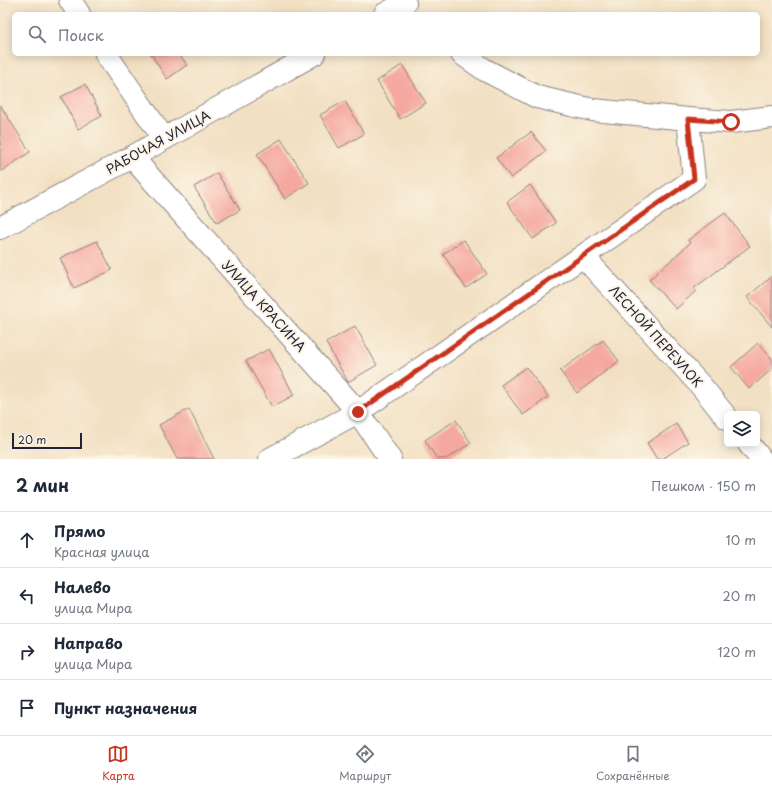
<!DOCTYPE html>
<html lang="ru">
<meta charset="utf-8">
<style>
body{margin:0;font-family:"Playpen Sans",sans-serif;background:#f6f6f7;color:#1f2937}
.controls{position:absolute;right:12px;bottom:12px;display:grid;overflow:hidden;border-radius:6px;box-shadow:0 2px 10px #0003}
.controls button{width:36px;height:36px;display:grid;place-items:center;padding:0;border:0;border-bottom:1px solid #e0e1e3;background:#fff;color:#1f2937;font:20px sans-serif}
.scale{position:absolute;left:12px;bottom:10px;width:70px;box-sizing:border-box;padding-left:4px;border:2px solid #22223b;border-top:0;font-size:11px;line-height:14px;white-space:nowrap;color:#22223b;-webkit-text-stroke:3px #fcf5e5;paint-order:stroke}
.stop{position:absolute;width:12px;height:12px;margin:-9px;border:3px solid #c8321e;border-radius:50%;background:#fff}
.stop.end{background:#c8321e;border-color:#fff;box-shadow:0 1px 4px #0008}
.list{margin:0;padding:0;list-style:none}
h2{display:flex;justify-content:space-between;align-items:center;height:52px;margin:0;padding:0 16px;font-size:17px}
h2 small{font-size:13px;font-weight:400;color:#747a83}
.list li{display:grid;grid-template-columns:26px 1fr auto;gap:12px;align-items:center;box-sizing:border-box;height:56px;padding:0 16px;border-top:1px solid #e0e1e3}
.list b{display:block;font-size:15px;white-space:nowrap}
.list p{margin:0;font-size:13px;white-space:nowrap;color:#747a83}
.list em{font-size:13px;font-style:normal;color:#747a83}
.icon{flex:none;width:22px;height:22px;fill:none;stroke:currentColor;stroke-width:2;stroke-linecap:round;stroke-linejoin:round}
.map{position:relative;flex:none;width:772px;height:459px;overflow:hidden}
.search{position:absolute;background:#fff;box-shadow:0 2px 10px #0003;left:12px;right:12px;top:12px;height:44px;display:flex;align-items:center;gap:10px;box-sizing:border-box;padding:0 14px;border-radius:6px;color:#747a83;font-size:15px}
.sheet{height:276px;background:#fff}
nav{display:flex;justify-content:space-around;align-items:center;box-sizing:border-box;height:56px;border-top:1px solid #e0e1e3;background:#fff;font-size:11px;color:#747a83}
nav a{display:grid;justify-items:center;gap:2px}
nav .on{color:#c8321e}
.map>svg:first-child{display:block}
.building{fill:#f5a89f}
.lines{fill:none;stroke-linecap:round;stroke-linejoin:round}
.minor-casing{stroke:#8a817f;stroke-width:24}
.minor{stroke:#fff;stroke-width:22}
.route{stroke:#c8321e;stroke-width:5}
.labels{text-anchor:middle;stroke-width:4;stroke-linejoin:round;paint-order:stroke}
.street-label{font-size:13px;fill:#22223b;stroke:#fcf5e5}
</style>
<div class="map">
<svg width="772" height="459" viewBox="0 0 772 459">
<rect width="100%" height="100%" fill="#fcf5e5"/>
<filter id="ink" filterUnits="userSpaceOnUse"><feTurbulence type="fractalNoise" baseFrequency=".025" numOctaves="2"/><feDisplacementMap in="SourceGraphic" scale="8" xChannelSelector="R" yChannelSelector="G"/><feConvolveMatrix kernelMatrix="1 2 1 2 8 2 1 2 1" color-interpolation-filters="sRGB"/></filter>
<filter id="wash" filterUnits="userSpaceOnUse"><feTurbulence type="fractalNoise" baseFrequency=".012" numOctaves="4" result="noise"/><feDisplacementMap in="SourceGraphic" scale="16" xChannelSelector="R" yChannelSelector="G"/><feGaussianBlur stdDeviation="0.9" result="paint"/><feColorMatrix in="noise" values="0 0 0 0 0 0 0 0 0 0 0 0 0 0 0 0 0 1.4 0 .05"/><feComposite in="paint" operator="in"/></filter>
<g filter="url(#wash)">
<rect width="100%" height="100%" fill="#f2e0c3"/>
<g id="blocks">
<path class="building" d="M151,54H179L187,65L167,79Z
M402,65L426,103L400,119L377,81Z
M85,84L102,116L78,129L61,97Z
M345,101L364,134L339,148L320,115Z
M0,105L30,152L0,172Z
M531,132L546,151L511,178L496,158Z
M281,139L309,183L285,199L257,154Z
M217,173L240,210L217,223L194,187Z
M530,185L556,223L533,239L507,202Z
M725,213L750,246L693,289L696,291L676,309L649,280L690,243L688,240Z
M464,240L487,274L466,288L443,254Z
M97,241L112,270L74,288L60,258Z
M772,276V327L747,297Z
M355,326L377,365L348,382L326,343Z
M603,340L619,361L577,393L560,371Z
M758,343L772,359V369L749,389L731,367Z
M269,349L294,395L272,407L246,361Z
M526,367L548,397L523,415L501,385Z
M189,409L214,459H177L159,425Z
M456,420L471,443L446,459H437L425,440Z
M676,424L688,442L662,459H657L647,443Z"/>
</g>
</g>
<g filter="url(#ink)">
<use href="#blocks" fill-opacity="0" stroke="#8a817f" stroke-width="1"/>
<g class="lines">
<g class="minor-casing">
<path id="minor" d="M70,0L79,14
M385,14L405,3
M106,54L164,139
M462,54L485,70L537,97L593,110L688,119L731,122L772,117
M132,157L358,412L390,459
M0,228L132,157L314,54
M583,256L702,387L727,418
M749,444L761,459
M270,459L358,412L694,179L688,119"/>
</g>
<use href="#minor" class="minor"/>
</g>
</g>
<g class="lines" filter="url(#ink)">
<path class="route" d="M358,412L694,179L688,119L731,122"/>
</g>
<g class="labels">
<g class="street-label">
<text transform="translate(158 142) rotate(-29)" y="5">РАБОЧАЯ УЛИЦА</text>
<text transform="translate(264 306) rotate(48)" y="5">УЛИЦА КРАСИНА</text>
<text transform="translate(656 336) rotate(48)" y="5">ЛЕСНОЙ ПЕРЕУЛОК</text>
</g>
</g>
</svg>
<div class="controls">
<button><svg class="icon" aria-label="layers" viewBox="0 0 24 24"><path d="M12 4l9 5-9 5-9-5zM3 14l9 5 9-5"/></svg></button>
</div>
<div class="scale">20 m</div>
<div class="stop" style="left:731px;top:122px"></div>
<div class="stop end" style="left:358px;top:412px"></div>
<div class="search"><svg class="icon" aria-label="search" viewBox="0 0 24 24"><circle cx="10" cy="10" r="6"/><path d="M15 15l6 6"/></svg>Поиск</div>
</div>
<section class="sheet">
<h2>2 мин<small>Пешком · 150 m</small></h2>
<ul class="list">
<li><svg class="icon" aria-label="ahead" viewBox="0 0 24 24"><path d="M12 20V5M6 11l6-6 6 6"/></svg><div><b>Прямо</b><p>Красная улица</p></div><em>10 m</em></li>
<li><svg class="icon" aria-label="left" viewBox="0 0 24 24"><path d="M17 20v-9H6M10 6l-5 5 5 5"/></svg><div><b>Налево</b><p>улица Мира</p></div><em>20 m</em></li>
<li><svg class="icon" aria-label="right" viewBox="0 0 24 24"><path d="M7 20v-9h11M14 6l5 5-5 5"/></svg><div><b>Направо</b><p>улица Мира</p></div><em>120 m</em></li>
<li><svg class="icon" aria-label="arrive" viewBox="0 0 24 24"><path d="M6 21V4h12l-3 4 3 4H6"/></svg><div><b>Пункт назначения</b></div></li>
</ul>
</section>
<nav>
<a class="on"><svg class="icon" aria-label="map" viewBox="0 0 24 24"><path d="M3 6l6-2 6 2 6-2v14l-6 2-6-2-6 2zM9 4v14M15 6v14"/></svg>Карта</a>
<a><svg class="icon" aria-label="directions" viewBox="0 0 24 24"><path d="M12 3l9 9-9 9-9-9zM9 14v-3h6M13 9l2 2-2 2"/></svg>Маршрут</a>
<a><svg class="icon" aria-label="saved" viewBox="0 0 24 24"><path d="M7 4h10v16l-5-4-5 4z"/></svg>Сохранённые</a>
</nav>
